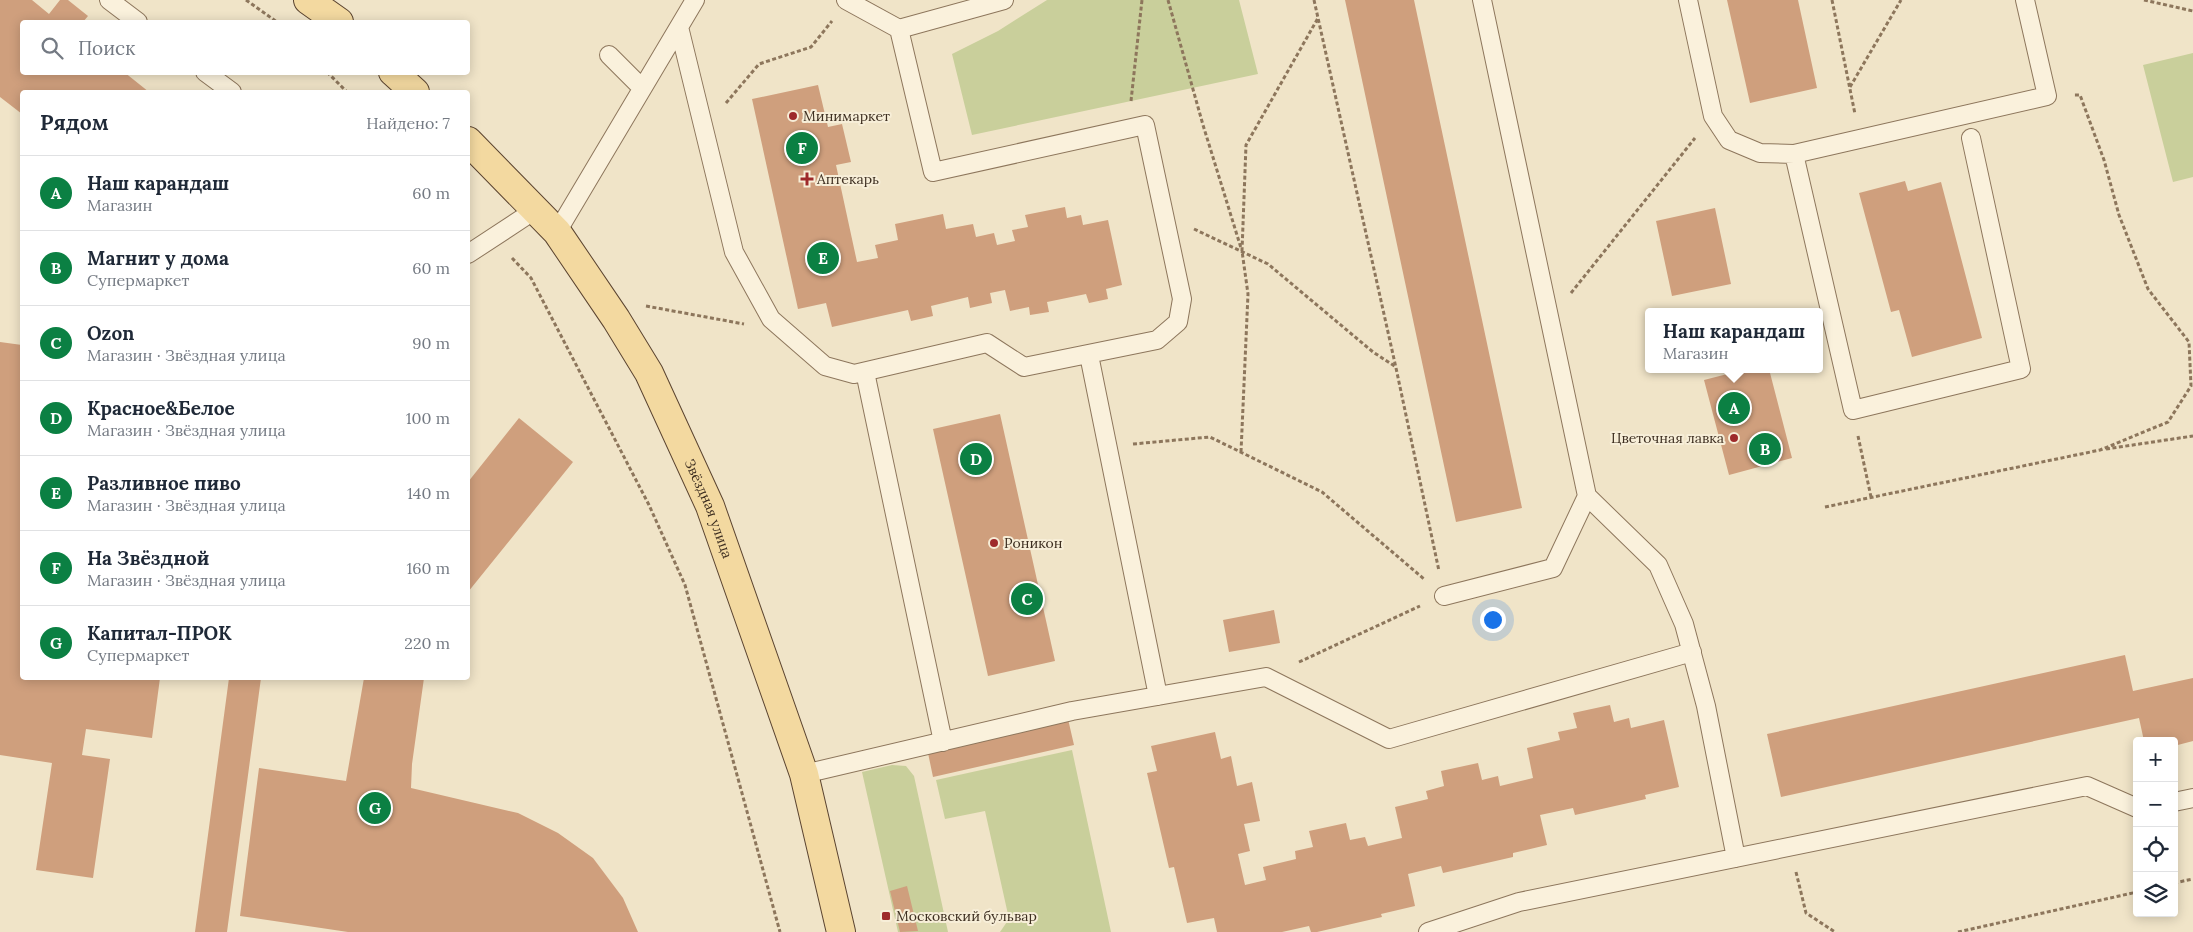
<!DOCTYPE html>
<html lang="ru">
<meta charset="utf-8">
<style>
body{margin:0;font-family:Lora,serif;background:#f6f6f7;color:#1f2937}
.controls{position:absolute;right:15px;bottom:15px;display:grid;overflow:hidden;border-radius:5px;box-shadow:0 2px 12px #0003}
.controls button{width:45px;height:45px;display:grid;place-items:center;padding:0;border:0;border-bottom:1px solid #e0e1e3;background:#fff;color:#1f2937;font:25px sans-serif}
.you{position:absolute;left:1492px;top:619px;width:18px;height:18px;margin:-12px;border:4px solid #fff;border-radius:50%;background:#1a73e8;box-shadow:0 0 0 8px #1a73e833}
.badge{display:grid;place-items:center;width:32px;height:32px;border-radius:50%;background:#0b8043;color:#fff;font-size:16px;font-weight:700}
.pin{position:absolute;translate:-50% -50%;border:2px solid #fff;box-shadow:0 1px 5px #0006}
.popup{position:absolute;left:1645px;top:308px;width:178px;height:65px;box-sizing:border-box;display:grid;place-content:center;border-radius:5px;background:#fff;filter:drop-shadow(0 1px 4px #0005);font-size:16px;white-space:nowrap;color:#747a83}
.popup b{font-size:19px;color:#1f2937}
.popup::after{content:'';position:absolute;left:50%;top:100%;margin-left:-10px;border:10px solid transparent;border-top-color:#fff}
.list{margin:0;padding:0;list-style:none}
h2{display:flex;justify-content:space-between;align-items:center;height:65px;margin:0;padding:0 20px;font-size:21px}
h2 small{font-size:16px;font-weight:400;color:#747a83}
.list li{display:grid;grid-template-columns:32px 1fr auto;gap:15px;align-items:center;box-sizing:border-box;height:75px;padding:0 20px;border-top:1px solid #e0e1e3}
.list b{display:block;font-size:19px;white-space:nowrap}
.list p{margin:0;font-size:16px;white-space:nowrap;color:#747a83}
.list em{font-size:16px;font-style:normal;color:#747a83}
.icon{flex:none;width:28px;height:28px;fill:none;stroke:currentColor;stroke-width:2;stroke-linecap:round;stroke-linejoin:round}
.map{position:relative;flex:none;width:2193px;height:932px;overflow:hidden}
.search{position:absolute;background:#fff;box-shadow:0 2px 12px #0003;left:20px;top:20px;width:450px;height:55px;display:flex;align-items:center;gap:12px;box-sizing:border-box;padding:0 18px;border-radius:5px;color:#747a83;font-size:19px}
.panel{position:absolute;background:#fff;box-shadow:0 2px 12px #0003;left:20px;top:90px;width:450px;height:590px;border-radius:5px}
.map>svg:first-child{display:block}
.green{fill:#c9cf9b}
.building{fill:#cf9f7d}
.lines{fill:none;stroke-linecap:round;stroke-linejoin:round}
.lane-casing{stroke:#8d765c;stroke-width:20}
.primary-casing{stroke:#5b4430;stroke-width:30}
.path{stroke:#8d765c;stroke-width:3;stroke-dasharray:4 2.5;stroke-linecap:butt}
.lane{stroke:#faf1dc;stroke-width:18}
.primary{stroke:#f3d9a0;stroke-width:28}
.poi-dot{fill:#9e2a2b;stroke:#f7eed8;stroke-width:2}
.labels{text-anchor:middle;stroke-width:4;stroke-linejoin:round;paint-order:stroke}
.poi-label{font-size:14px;fill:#3d2e20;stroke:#f7eed8;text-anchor:start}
.street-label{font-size:14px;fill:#3d2e20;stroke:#f7eed8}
</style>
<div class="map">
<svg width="2193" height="932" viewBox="0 0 2193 932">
<rect width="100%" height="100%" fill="#f0e4c8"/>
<path class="green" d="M1047,0H1239L1258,74L972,135L952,54L998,31Z
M2193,53V177L2173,182L2143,65Z
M1072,750L1111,932H1000L1009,919L985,811L945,819L936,780Z
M892,765L906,766L914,776L948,932H898L862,772Z"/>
<path class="building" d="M0,0H32L49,14L60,0H68L88,16L83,22H22V72H124L149,92H22V114L0,97Z
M1345,0H1414L1522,508L1456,522Z
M1727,0H1798L1817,88L1750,103Z
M818,85L828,127L842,124L851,162L836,165L857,262L878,258L875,245L898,240L895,224L943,214L946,229L973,224L976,237L994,233L997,245L1015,241L1012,230L1028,227L1025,215L1065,207L1067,218L1081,215L1083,225L1108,220L1122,285L1106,289L1108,299L1089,303L1086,294L1047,302L1049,312L1030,315L1029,307L1010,311L1005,290L990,293L992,303L970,308L968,297L931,306L933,316L911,321L908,310L832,327L826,303L798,309L752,99Z
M1905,181L1908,191L1941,182L1982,338L1912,357L1899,310L1891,312L1859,193Z
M1715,208L1731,284L1672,296L1656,221Z
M0,342L22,345V678H160L152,738L86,729L82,755L110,759L93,878L36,870L52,763L0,755Z
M1747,369H1769L1792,458L1729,475L1704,380Z
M1000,414L1055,661L988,676L933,429Z
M519,418L573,462L468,592V482Z
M1274,610L1280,643L1229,652L1223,620Z
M2125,655L2133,691L2193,678V741L2174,746V741H2144L2139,718L1781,797L1767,734Z
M229,678H261L227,932H195Z
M364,678H424L412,764L411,788L518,813L558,833L593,858L623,898L638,932H348L240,916L259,768L346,781Z
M1610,705L1614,722L1629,718L1631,728L1664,720L1679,787L1645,795L1646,799L1575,815L1573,808L1540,815L1547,845L1513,853V857L1443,873L1441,866L1408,874L1415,906L1381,914L1382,917L1317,932H1311L1309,926L1282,932H1217L1214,918L1187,923L1174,867L1169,868L1147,773L1157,771L1151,746L1215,732L1221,759L1231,756L1237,786L1252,782L1260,821L1244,824L1250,851L1238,854L1245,885L1266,880L1263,867L1296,859L1295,851L1313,847L1309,831L1346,823L1350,840L1365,837L1368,846L1402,838L1395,807L1428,799L1426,791L1444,786L1441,771L1478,763L1482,780L1498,776L1500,786L1533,778L1527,748L1560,740L1558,732L1577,728L1573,713Z
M1068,719L1074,745L933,777L928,753Z
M907,886L918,931L900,932L890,891Z"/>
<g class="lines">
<g class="lane-casing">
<path id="lane" d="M109,0L138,22
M846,0L899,29L1004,0
M1482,0L1587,496L1658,565L1684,624L1706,706L1736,858
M1688,0L1713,116L1729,140L1760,153L1794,154L2047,96L2025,0
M679,27L734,252L771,319L825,366L854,374L987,343L1024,367L1157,340L1178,322L1182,299L1145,125L933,172L899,29
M609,55L642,88
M205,72L232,92
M1794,154L1853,410L2021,369L1971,138
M557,232L695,0
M468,254L535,210
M1089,355L1158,696
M865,372L943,742
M1444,596L1553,568L1587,496
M804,774L1072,711L1266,677L1389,739L1692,652
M2174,802L2193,798
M1428,932L1519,902L2087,786L2137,808"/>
</g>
<g class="primary-casing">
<g id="primary">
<path d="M308,0L339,22"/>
<path d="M393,72L415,92"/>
<path id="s1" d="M468,141L557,232L616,319L649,373L710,506L804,774L841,932"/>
</g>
</g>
<path class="path" d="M246,0L277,22
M1168,0L1203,125L1241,248
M1314,0L1396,368L1439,571
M1832,0L1855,114
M2144,0L2193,11
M327,72L347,92
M1850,87L1901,0
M1131,101L1142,0
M726,103L759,64L811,47L832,21
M1194,229L1268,264L1373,352L1396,367
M512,258L531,278L649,505L685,585L780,932
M1571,293L1695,138
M646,306L744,324
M1858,436L1871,497
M1133,444L1210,437L1322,492L1424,579
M2106,449L2193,436
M1241,452L1248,294L1242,251L1246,145L1318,18
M1825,507L2100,450L2168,422L2191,386L2189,342L2148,289L2119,215L2104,160L2080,95H2074
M1299,662L1420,606
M1796,872L1806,913L1835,932
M2174,883L2193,879
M1958,932L2137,892"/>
<use href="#lane" class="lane"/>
<use href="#primary" class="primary"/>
</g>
<g class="poi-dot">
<circle cx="793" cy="116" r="5"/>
<path d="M804.5 171.5h5v5h5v5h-5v5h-5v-5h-5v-5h5z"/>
<circle cx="1734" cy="438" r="5"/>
<circle cx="994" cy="543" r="5"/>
<rect x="881" y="911" width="10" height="10" rx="2.5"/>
</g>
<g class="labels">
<g class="poi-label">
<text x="803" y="121">Минимаркет</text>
<text x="817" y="184">Аптекарь</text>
<text x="1724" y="443" text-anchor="end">Цветочная лавка</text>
<text x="1004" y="548">Роникон</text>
<text x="896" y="921">Московский бульвар</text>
</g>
<g class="street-label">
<text dy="5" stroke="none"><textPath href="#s1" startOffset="444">Звёздная улица</textPath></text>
</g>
</g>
</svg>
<div class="controls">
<button>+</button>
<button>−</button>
<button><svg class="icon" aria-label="locate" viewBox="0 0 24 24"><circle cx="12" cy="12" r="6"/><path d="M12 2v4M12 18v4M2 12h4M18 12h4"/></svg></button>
<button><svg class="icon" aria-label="layers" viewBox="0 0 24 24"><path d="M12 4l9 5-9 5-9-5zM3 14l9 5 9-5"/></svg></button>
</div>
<div class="you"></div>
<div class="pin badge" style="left:1734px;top:408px">A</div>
<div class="popup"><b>Наш карандаш</b>Магазин</div>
<div class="pin badge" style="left:1765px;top:449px">B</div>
<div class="pin badge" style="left:1027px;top:599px">C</div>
<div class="pin badge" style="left:976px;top:459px">D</div>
<div class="pin badge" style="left:823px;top:258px">E</div>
<div class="pin badge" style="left:802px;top:148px">F</div>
<div class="pin badge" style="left:375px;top:808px">G</div>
<div class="search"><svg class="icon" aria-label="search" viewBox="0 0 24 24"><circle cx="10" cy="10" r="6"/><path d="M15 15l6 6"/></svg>Поиск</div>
<section class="panel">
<h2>Рядом<small>Найдено: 7</small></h2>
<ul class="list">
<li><span class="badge">A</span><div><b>Наш карандаш</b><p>Магазин</p></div><em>60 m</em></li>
<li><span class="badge">B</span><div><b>Магнит у дома</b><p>Супермаркет</p></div><em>60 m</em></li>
<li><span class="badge">C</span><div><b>Ozon</b><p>Магазин · Звёздная улица</p></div><em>90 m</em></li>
<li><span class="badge">D</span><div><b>Красное&amp;Белое</b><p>Магазин · Звёздная улица</p></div><em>100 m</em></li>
<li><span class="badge">E</span><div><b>Разливное пиво</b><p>Магазин · Звёздная улица</p></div><em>140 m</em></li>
<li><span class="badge">F</span><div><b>На Звёздной</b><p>Магазин · Звёздная улица</p></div><em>160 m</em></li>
<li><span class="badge">G</span><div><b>Капитал-ПРОК</b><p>Супермаркет</p></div><em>220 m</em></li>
</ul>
</section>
</div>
